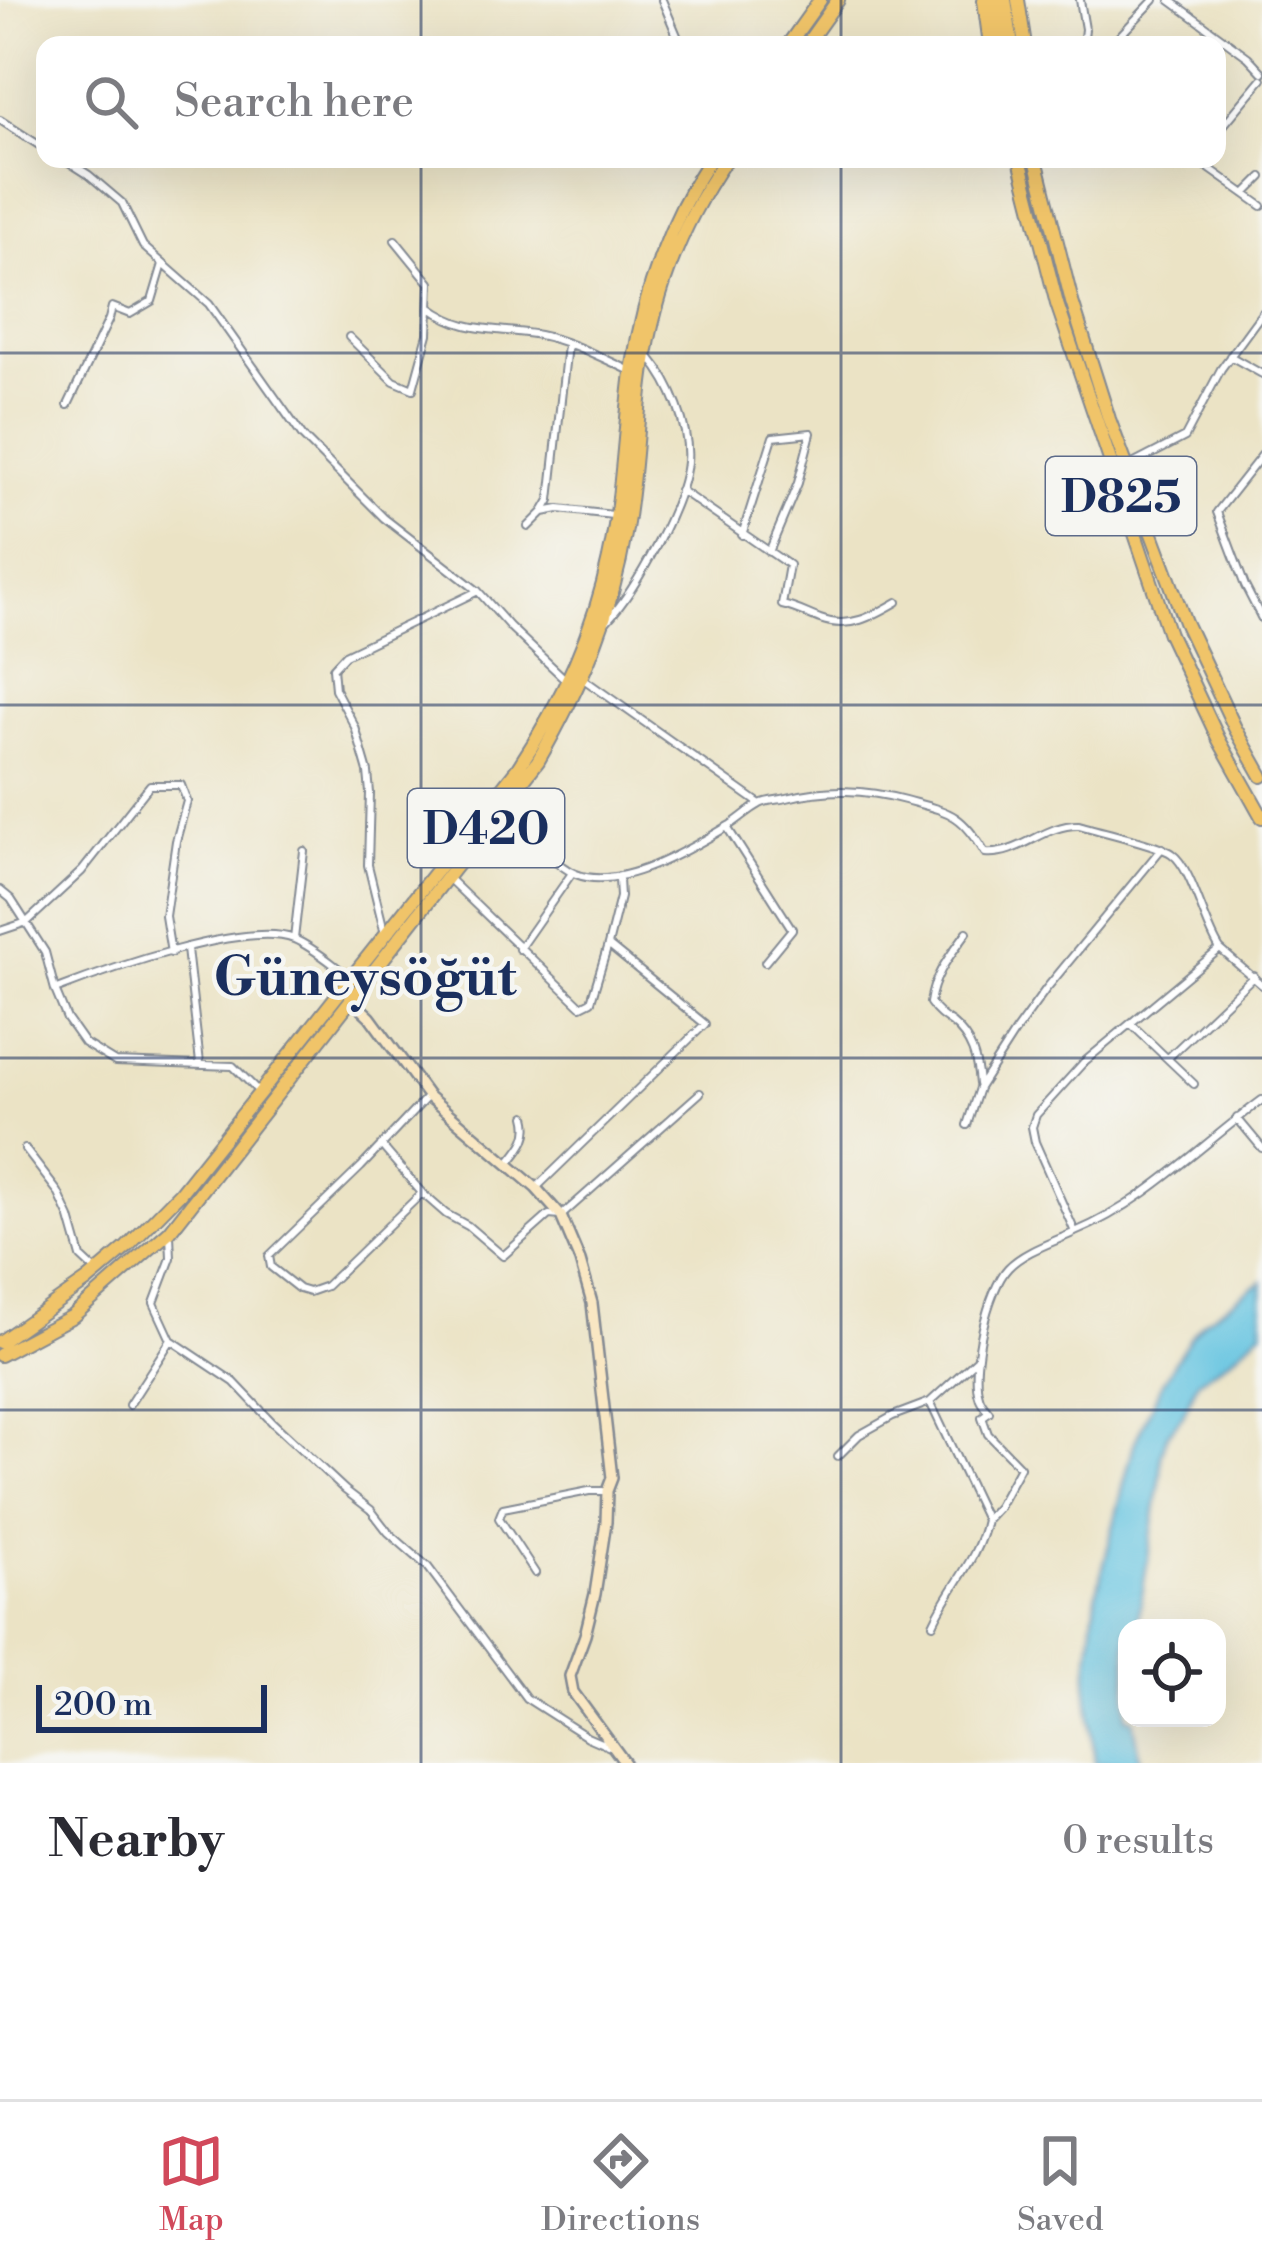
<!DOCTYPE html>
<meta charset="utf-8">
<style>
body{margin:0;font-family:"Libre Bodoni",serif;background:#f2f2f3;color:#2b2b33}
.controls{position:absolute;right:36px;bottom:36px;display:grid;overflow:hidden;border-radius:24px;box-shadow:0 12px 48px #0002}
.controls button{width:108px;height:108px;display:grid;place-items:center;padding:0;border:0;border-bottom:3px solid #e1e1e2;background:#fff;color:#2b2b33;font:60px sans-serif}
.scale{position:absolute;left:36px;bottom:30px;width:231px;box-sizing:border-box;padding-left:12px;border:6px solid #1b2f5e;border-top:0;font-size:33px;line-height:42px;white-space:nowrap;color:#1b2f5e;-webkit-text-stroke:9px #f6f6f2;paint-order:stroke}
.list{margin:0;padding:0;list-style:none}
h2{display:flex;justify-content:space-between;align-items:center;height:156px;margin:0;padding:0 48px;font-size:51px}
h2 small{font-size:39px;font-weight:400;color:#7c7c81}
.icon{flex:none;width:66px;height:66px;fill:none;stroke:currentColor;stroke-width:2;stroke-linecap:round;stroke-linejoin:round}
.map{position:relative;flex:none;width:1262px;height:1763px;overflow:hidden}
.search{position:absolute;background:#fff;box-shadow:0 12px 48px #0002;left:36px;right:36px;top:36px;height:132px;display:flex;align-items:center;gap:30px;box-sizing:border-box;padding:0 42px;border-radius:24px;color:#7c7c81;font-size:45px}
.sheet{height:336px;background:#fff}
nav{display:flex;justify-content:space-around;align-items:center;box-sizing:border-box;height:168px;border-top:3px solid #e1e1e2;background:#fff;font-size:33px;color:#7c7c81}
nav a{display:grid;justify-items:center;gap:6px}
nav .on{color:#d1495b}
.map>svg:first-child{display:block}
.water{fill:#62c3e0;stroke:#3e799f;stroke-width:3}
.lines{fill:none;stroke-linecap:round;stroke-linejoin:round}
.street-casing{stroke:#838992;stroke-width:10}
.secondary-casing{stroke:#838992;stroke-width:14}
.highway-casing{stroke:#838992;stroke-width:16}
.street{stroke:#fff;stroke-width:6}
.secondary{stroke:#f9e7c3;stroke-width:9}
.highway{stroke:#f0c469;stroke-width:12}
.grid{fill:none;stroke:#1b2f5e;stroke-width:3;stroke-opacity:0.55}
.labels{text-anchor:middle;stroke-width:9;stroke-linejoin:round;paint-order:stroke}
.shield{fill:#f6f6f2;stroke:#5d6b8a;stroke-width:3}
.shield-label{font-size:45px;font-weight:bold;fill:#1b2f5e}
.quarter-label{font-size:54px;font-weight:bold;fill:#1b2f5e;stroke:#f6f6f2}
</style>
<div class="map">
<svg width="1262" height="1763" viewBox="0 0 1262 1763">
<rect width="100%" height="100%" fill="#f6f6f2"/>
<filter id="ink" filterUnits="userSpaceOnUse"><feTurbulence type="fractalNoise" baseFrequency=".00833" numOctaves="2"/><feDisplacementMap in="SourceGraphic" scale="24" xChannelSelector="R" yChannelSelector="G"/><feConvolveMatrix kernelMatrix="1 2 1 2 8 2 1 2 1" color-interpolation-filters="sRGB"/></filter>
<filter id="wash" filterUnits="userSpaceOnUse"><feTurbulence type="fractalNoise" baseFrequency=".004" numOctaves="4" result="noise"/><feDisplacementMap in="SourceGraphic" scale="48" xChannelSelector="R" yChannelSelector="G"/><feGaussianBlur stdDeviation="2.7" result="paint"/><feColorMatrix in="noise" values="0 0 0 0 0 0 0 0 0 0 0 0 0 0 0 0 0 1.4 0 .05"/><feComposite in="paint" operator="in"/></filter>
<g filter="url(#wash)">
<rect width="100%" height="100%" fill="#ebe3c5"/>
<path class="water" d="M1262,1281V1331L1235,1355L1198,1381L1183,1415L1167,1435L1161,1456V1474L1137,1628H1127V1718H1133L1141,1763H1095L1087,1680L1096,1596L1134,1444L1163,1381L1190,1338L1205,1320Z"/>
</g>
<g filter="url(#ink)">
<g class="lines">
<g class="street-casing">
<path id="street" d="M662,0L681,45
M1080,0L1085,29L1083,45
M1170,0L1248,57L1262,72
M1111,45L1154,0
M0,120L45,149
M1217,133L1262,79
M64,159L89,175L122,203L143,246L209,304L303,437L384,518L478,591L510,627L565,679
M1196,159L1262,206
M1245,194L1262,177
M429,307C467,335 496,327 539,335C570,341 600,357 629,370
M349,337L394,381L413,389L428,334L430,283L395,240
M1230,356L1262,374
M68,405L109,319L112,307L130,314L152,301L163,264
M1262,455L1217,512L1245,586L1262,619
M1127,467L1185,437L1221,369L1262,313
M680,490L789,565L782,605C796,608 807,614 820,619C849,630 873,616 897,602
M543,512L550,500L567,345
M528,527L543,512L559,509L613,515
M742,535L773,437L811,433L798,483L769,552
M607,621C636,590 683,504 687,462C690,428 671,383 650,358
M582,678L760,804
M505,803C524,824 551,865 576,874C620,892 692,848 730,825C740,819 750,809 760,804C767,800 779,800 787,798C828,788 864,789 905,800C949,812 961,812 985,853C1020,856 1044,824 1079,825C1098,831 1161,845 1172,854C1192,868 1204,925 1220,949
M727,827L792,929L765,962
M449,879L581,1006L591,1001L608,945
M0,890L11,899L45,952L55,990L67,1019L84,1043L115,1062L233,1066L258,1091
M0,931L27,922L82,871L150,785H181L187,801L176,841L165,916L171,953
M967,932C950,956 934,974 930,1003C937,1013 943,1017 952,1023C972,1039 977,1060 979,1084
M385,934L368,865L370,793L368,772L355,727L335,689L333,668L345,655L478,591
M294,939L304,851
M187,949L200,1063
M519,949L572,873
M55,990C104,971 246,920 294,939C313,947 332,964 349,976
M1131,1024L1194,1084
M1168,1058L1254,976
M1237,1118L1262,1148
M967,1125L979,1088L1015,1032L1046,989L1162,848
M381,1145L422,1193L446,1214L468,1226L503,1256L549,1215L561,1216L700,1093
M25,1149L58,1192L70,1218L81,1257L97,1272
M508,1164C521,1148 532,1137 526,1116
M536,1188L705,1024L608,945L620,897L619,879
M422,1193L326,1286L309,1292L299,1289L271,1267L269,1256L361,1167L428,1096
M1075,1232C1145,1203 1201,1145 1262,1100
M170,1234L171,1258L154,1303L171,1340L234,1382L273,1423L345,1490L371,1510L388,1532L428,1567L526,1698L587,1737L610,1747
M930,1402L986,1520C978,1560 949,1588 933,1624
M129,1405L171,1340
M838,1456L859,1435L893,1416L930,1402L976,1360
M986,1520L998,1507L1020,1467L988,1434L982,1417L989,1412C985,1407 980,1402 979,1396C970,1368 988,1289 1008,1268C1024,1251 1054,1242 1075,1232L1035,1142L1032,1127L1036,1115L1084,1062L1220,949L1262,985
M535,1573L499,1518L503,1508L589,1491H607"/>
</g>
<g class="secondary-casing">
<path id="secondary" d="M350,998L370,1017L428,1096L536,1188L561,1216L580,1261L592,1303L612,1478L607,1491L606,1522L595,1594L585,1635L570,1676L573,1692L625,1763"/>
</g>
<g class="highway-casing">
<path id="highway" d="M984,0L990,45
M994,0L1000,45
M1005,0L1012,45
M1018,0L1025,45
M788,45L820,0
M806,45L838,0
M1020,159L1057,304L1169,634L1219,740L1262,817
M1036,159L1072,302L1109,419L1185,622L1235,728L1262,776
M0,1342L87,1281L127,1247L180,1193L518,768C561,703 593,634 609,558C623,494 624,429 633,365C644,292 670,220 710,159
M0,1355L73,1316L170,1231L538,761C582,684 611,618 626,529C636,472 636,412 646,355C658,285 686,217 726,159"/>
</g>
<use href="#street" class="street"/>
<use href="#secondary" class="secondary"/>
<use href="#highway" class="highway"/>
</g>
</g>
<path class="grid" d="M421,0V45M841,0V45M421,159V1763M841,159V1763M0,353H1262M0,705H1262M0,1058H1262M0,1410H1262"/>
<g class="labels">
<g class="shield">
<rect x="1046" y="457" width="150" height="78" rx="9"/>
<rect x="408" y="789" width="156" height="78" rx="9"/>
</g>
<g class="shield-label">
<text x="1121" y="512">D825</text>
<text x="486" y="844">D420</text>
</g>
<g class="quarter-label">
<text x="365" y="995">Güneysöğüt</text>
</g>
</g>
</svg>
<div class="controls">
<button><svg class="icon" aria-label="locate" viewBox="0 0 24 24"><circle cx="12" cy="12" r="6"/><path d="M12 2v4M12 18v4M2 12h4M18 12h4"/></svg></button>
</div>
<div class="scale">200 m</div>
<div class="search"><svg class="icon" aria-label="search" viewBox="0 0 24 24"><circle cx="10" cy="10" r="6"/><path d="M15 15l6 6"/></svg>Search here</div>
</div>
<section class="sheet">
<h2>Nearby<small>0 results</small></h2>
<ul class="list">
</ul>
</section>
<nav>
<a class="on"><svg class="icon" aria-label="map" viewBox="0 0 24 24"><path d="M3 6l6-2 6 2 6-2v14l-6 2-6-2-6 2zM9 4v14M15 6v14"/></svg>Map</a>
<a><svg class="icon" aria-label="directions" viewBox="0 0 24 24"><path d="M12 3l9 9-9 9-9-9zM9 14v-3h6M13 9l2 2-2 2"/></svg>Directions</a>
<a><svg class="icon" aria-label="saved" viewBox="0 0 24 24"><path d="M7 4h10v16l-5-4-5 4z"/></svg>Saved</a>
</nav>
